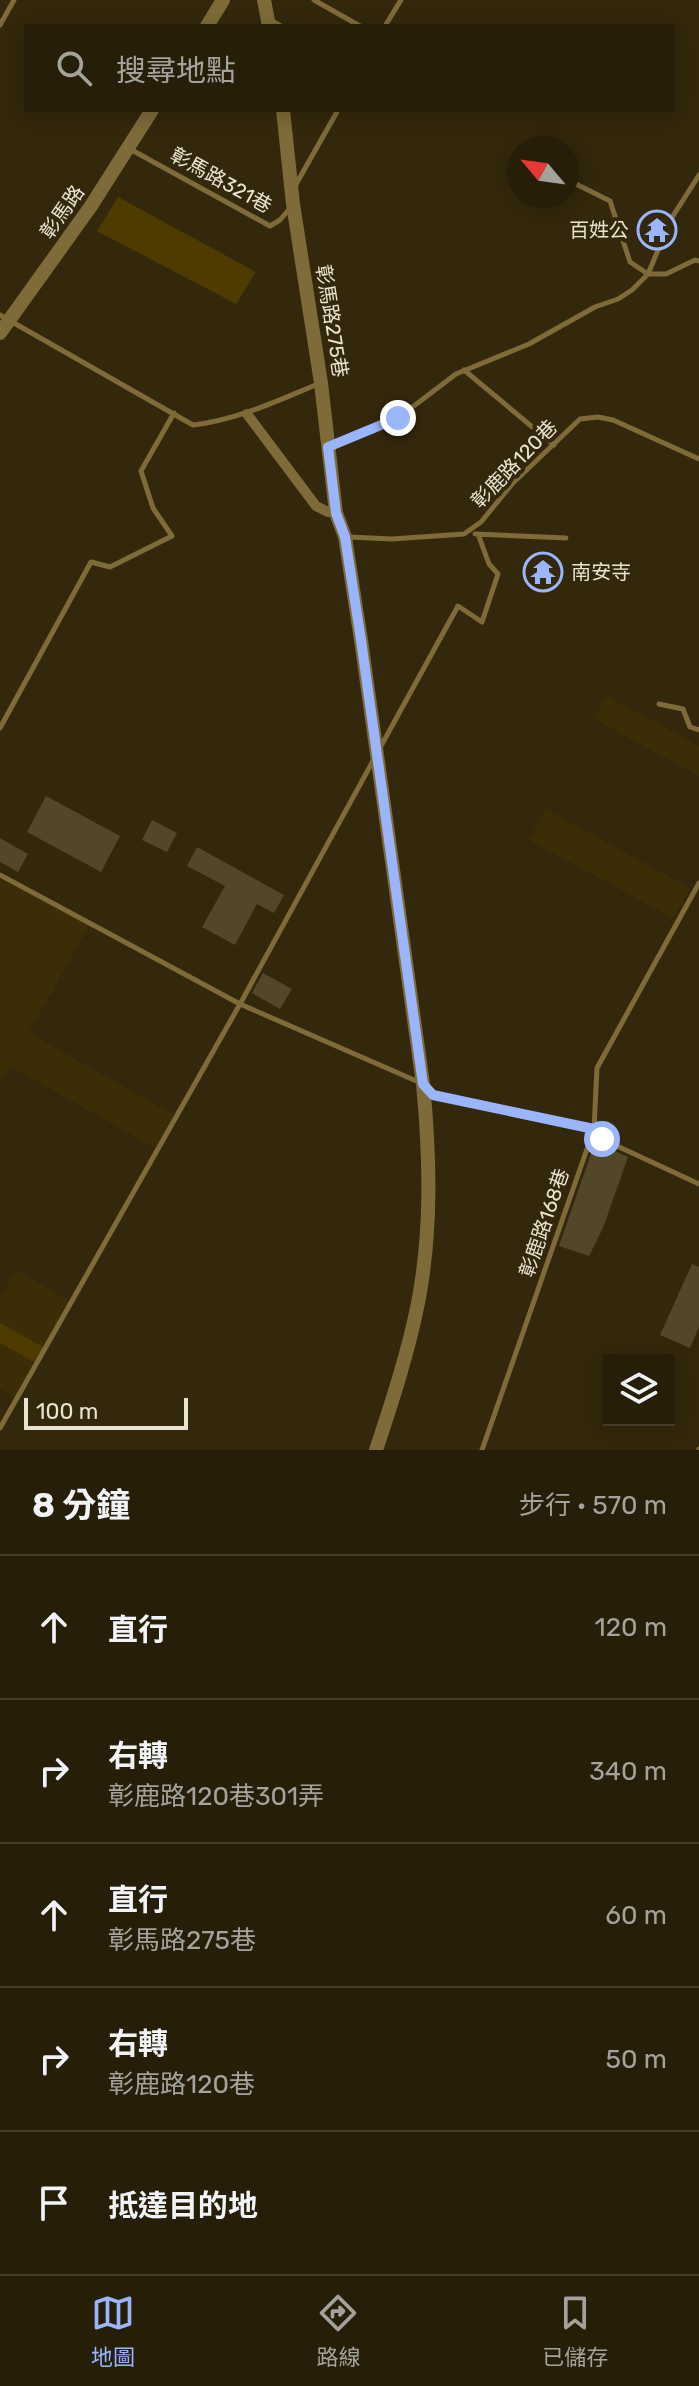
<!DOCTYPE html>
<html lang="zh-TW">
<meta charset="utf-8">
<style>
body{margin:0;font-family:Rubik,"Noto Sans TC",sans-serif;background:#322b16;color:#f1f3f6}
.controls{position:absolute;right:24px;bottom:24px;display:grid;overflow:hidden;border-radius:0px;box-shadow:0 4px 20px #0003}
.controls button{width:72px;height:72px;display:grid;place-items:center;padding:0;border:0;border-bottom:2px solid #423c29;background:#261e08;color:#f1f3f6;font:40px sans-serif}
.compass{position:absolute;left:507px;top:136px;width:72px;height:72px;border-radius:50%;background:#261e08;box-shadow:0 4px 20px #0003;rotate:299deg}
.scale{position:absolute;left:24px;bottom:20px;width:164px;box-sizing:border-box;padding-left:8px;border:4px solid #e9e3d2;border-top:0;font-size:22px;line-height:28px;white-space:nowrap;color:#e9e3d2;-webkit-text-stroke:6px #33280b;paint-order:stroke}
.stop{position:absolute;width:24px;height:24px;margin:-18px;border:6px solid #9bb5fd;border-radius:50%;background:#fff}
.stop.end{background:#9bb5fd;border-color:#fff;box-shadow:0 2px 8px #0008}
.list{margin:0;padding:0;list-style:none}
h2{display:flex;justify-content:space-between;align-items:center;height:104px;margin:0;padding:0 32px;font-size:34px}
h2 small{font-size:26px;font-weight:400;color:#a4a29c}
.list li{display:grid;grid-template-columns:52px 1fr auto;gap:24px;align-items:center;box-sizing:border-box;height:144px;padding:0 32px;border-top:2px solid #423c29}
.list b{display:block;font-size:30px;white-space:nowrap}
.list p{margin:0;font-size:26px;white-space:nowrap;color:#a4a29c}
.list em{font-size:26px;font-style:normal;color:#a4a29c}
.icon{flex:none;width:44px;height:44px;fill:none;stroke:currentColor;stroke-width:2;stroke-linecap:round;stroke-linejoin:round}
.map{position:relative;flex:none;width:699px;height:1450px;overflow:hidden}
.search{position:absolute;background:#261e08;box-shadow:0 4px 20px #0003;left:24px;right:24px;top:24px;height:88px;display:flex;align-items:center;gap:20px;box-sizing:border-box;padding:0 28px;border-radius:0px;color:#a4a29c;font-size:30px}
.sheet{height:824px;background:#261e08}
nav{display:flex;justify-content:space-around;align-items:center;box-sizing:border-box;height:112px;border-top:2px solid #423c29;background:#261e08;font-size:22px;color:#a4a29c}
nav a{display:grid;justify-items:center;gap:4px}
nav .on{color:#9bb5fd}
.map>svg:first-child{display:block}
.built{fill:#3b2d06}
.green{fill:#4e3b00}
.building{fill:#53472a}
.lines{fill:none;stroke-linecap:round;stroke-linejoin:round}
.service{stroke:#7e6b39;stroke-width:5}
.minor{stroke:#7e6b39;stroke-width:10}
.tertiary{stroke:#7e6b39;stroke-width:14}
.route{stroke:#9bb5fd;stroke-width:10}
.labels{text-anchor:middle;stroke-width:8;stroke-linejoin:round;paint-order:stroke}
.street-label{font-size:20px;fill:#e9e3d2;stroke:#33280b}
.poi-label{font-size:20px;fill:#e9e3d2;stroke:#33280b;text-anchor:end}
</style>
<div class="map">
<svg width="699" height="1450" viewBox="0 0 699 1450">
<rect width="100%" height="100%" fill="#33280b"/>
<path class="built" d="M607,696L699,746V776L594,719Z
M545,809L690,888L673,918L529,840Z
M0,874L90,924L29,1033L174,1115L155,1148L10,1066L0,1082Z
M16,1270L70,1301L45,1348L0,1323V1298Z
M0,1343L34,1362L15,1397L0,1389Z"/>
<path class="green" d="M118,197L256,272L236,304L97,231Z
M0,1323L45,1348L34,1362L0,1343Z"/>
<path class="building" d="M46,796L120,836L101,872L27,832Z
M152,820L177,833L167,852L142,840Z
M0,838L28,854L18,872L0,862Z
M197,847L284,895L274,913L257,904L235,945L202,927L225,886L187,866Z
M263,973L292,989L280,1009L252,993Z
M595,1142L628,1157L603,1228L589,1256L559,1246Z
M692,1264L699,1267V1327L690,1348L660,1335Z"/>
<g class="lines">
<path class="service" d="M314,0L360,26
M272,21L281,26
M0,25L14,0
M385,26L401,0
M128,148L270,226L280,220L291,207
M567,183L568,180L610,201L630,262L648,274H666L695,260L699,261
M295,186L338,110
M559,198L560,196
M0,315L193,425C237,420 277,401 318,384
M464,370L554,445
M332,446L398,418L456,374L529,344L595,307L618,299L632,290L648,274L671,219L699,175
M475,534L566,538
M349,537L392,539L464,534L481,522L513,483L580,419L598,417L613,420L699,459
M659,704L683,709L690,727L699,730
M0,728L91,562L110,567L172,536L153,508L141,471L174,413
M381,746L458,606L482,622L498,574L489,564L478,534
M0,875L240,1004L421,1083
M429,1090L433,1095L594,1129L602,1139L699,1184
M0,1428L240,1004L374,759
M482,1450L594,1129L597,1068L699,883
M699,1450V1449"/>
<path class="minor" d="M247,414L316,506L328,512L336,513"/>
<path class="tertiary" d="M264,0L269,26
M207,26L223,0
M283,110L293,204L321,383L336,513L345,537L361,640L423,1084C430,1157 432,1231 418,1303C408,1353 392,1402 376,1450
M0,333L91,206L152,110"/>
</g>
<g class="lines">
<path class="route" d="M398,418L328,447L336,513L345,537L361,640L423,1084L433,1095L594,1129L602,1139"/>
</g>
<defs>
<g id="temple-ring" transform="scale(2)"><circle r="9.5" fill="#33280b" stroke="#9bb5fd" stroke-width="1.5"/><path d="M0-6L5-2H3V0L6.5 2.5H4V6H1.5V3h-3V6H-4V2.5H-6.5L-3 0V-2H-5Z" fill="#9bb5fd"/></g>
</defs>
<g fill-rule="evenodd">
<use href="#temple-ring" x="657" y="230"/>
<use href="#temple-ring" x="543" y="572"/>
</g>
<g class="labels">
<g class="street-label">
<text transform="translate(221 180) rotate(29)" y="7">彰馬路321巷</text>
<text transform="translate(62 212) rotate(-55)" y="7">彰馬路</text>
<text transform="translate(332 321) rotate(81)" y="7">彰馬路275巷</text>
<text transform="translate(514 464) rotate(-46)" y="7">彰鹿路120巷</text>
<text transform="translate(544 1223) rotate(-71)" y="7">彰鹿路168巷</text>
</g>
<g class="poi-label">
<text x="629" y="237">百姓公</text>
<text x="571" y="579" text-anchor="start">南安寺</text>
</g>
</g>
</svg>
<div class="controls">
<button><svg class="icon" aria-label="layers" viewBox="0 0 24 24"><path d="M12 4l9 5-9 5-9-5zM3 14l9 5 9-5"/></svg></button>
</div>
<svg class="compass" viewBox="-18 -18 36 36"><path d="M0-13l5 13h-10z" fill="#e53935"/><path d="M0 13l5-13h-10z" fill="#a4a29c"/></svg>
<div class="scale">100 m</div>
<div class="stop" style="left:602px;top:1139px"></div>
<div class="stop end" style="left:398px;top:418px"></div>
<div class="search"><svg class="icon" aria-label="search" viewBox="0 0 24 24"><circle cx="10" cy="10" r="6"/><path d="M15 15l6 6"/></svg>搜尋地點</div>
</div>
<section class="sheet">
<h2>8 分鐘<small>步行 · 570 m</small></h2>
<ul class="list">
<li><svg class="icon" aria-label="ahead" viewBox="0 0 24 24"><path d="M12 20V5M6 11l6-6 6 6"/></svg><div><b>直行</b></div><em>120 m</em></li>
<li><svg class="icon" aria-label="right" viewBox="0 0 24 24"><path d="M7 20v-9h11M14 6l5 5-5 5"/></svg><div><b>右轉</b><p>彰鹿路120巷301弄</p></div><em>340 m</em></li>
<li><svg class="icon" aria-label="ahead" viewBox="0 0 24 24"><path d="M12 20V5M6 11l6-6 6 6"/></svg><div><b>直行</b><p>彰馬路275巷</p></div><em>60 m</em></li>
<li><svg class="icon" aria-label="right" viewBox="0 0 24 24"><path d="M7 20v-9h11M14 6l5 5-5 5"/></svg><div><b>右轉</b><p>彰鹿路120巷</p></div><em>50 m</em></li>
<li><svg class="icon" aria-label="arrive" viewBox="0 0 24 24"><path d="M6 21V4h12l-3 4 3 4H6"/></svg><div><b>抵達目的地</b></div></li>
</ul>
</section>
<nav>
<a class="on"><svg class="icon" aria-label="map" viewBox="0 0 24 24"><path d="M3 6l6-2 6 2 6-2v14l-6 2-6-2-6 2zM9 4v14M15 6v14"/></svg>地圖</a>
<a><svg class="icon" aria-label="directions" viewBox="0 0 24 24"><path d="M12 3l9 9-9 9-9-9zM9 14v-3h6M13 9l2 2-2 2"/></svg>路線</a>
<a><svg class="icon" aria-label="saved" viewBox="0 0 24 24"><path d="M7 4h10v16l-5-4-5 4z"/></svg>已儲存</a>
</nav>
